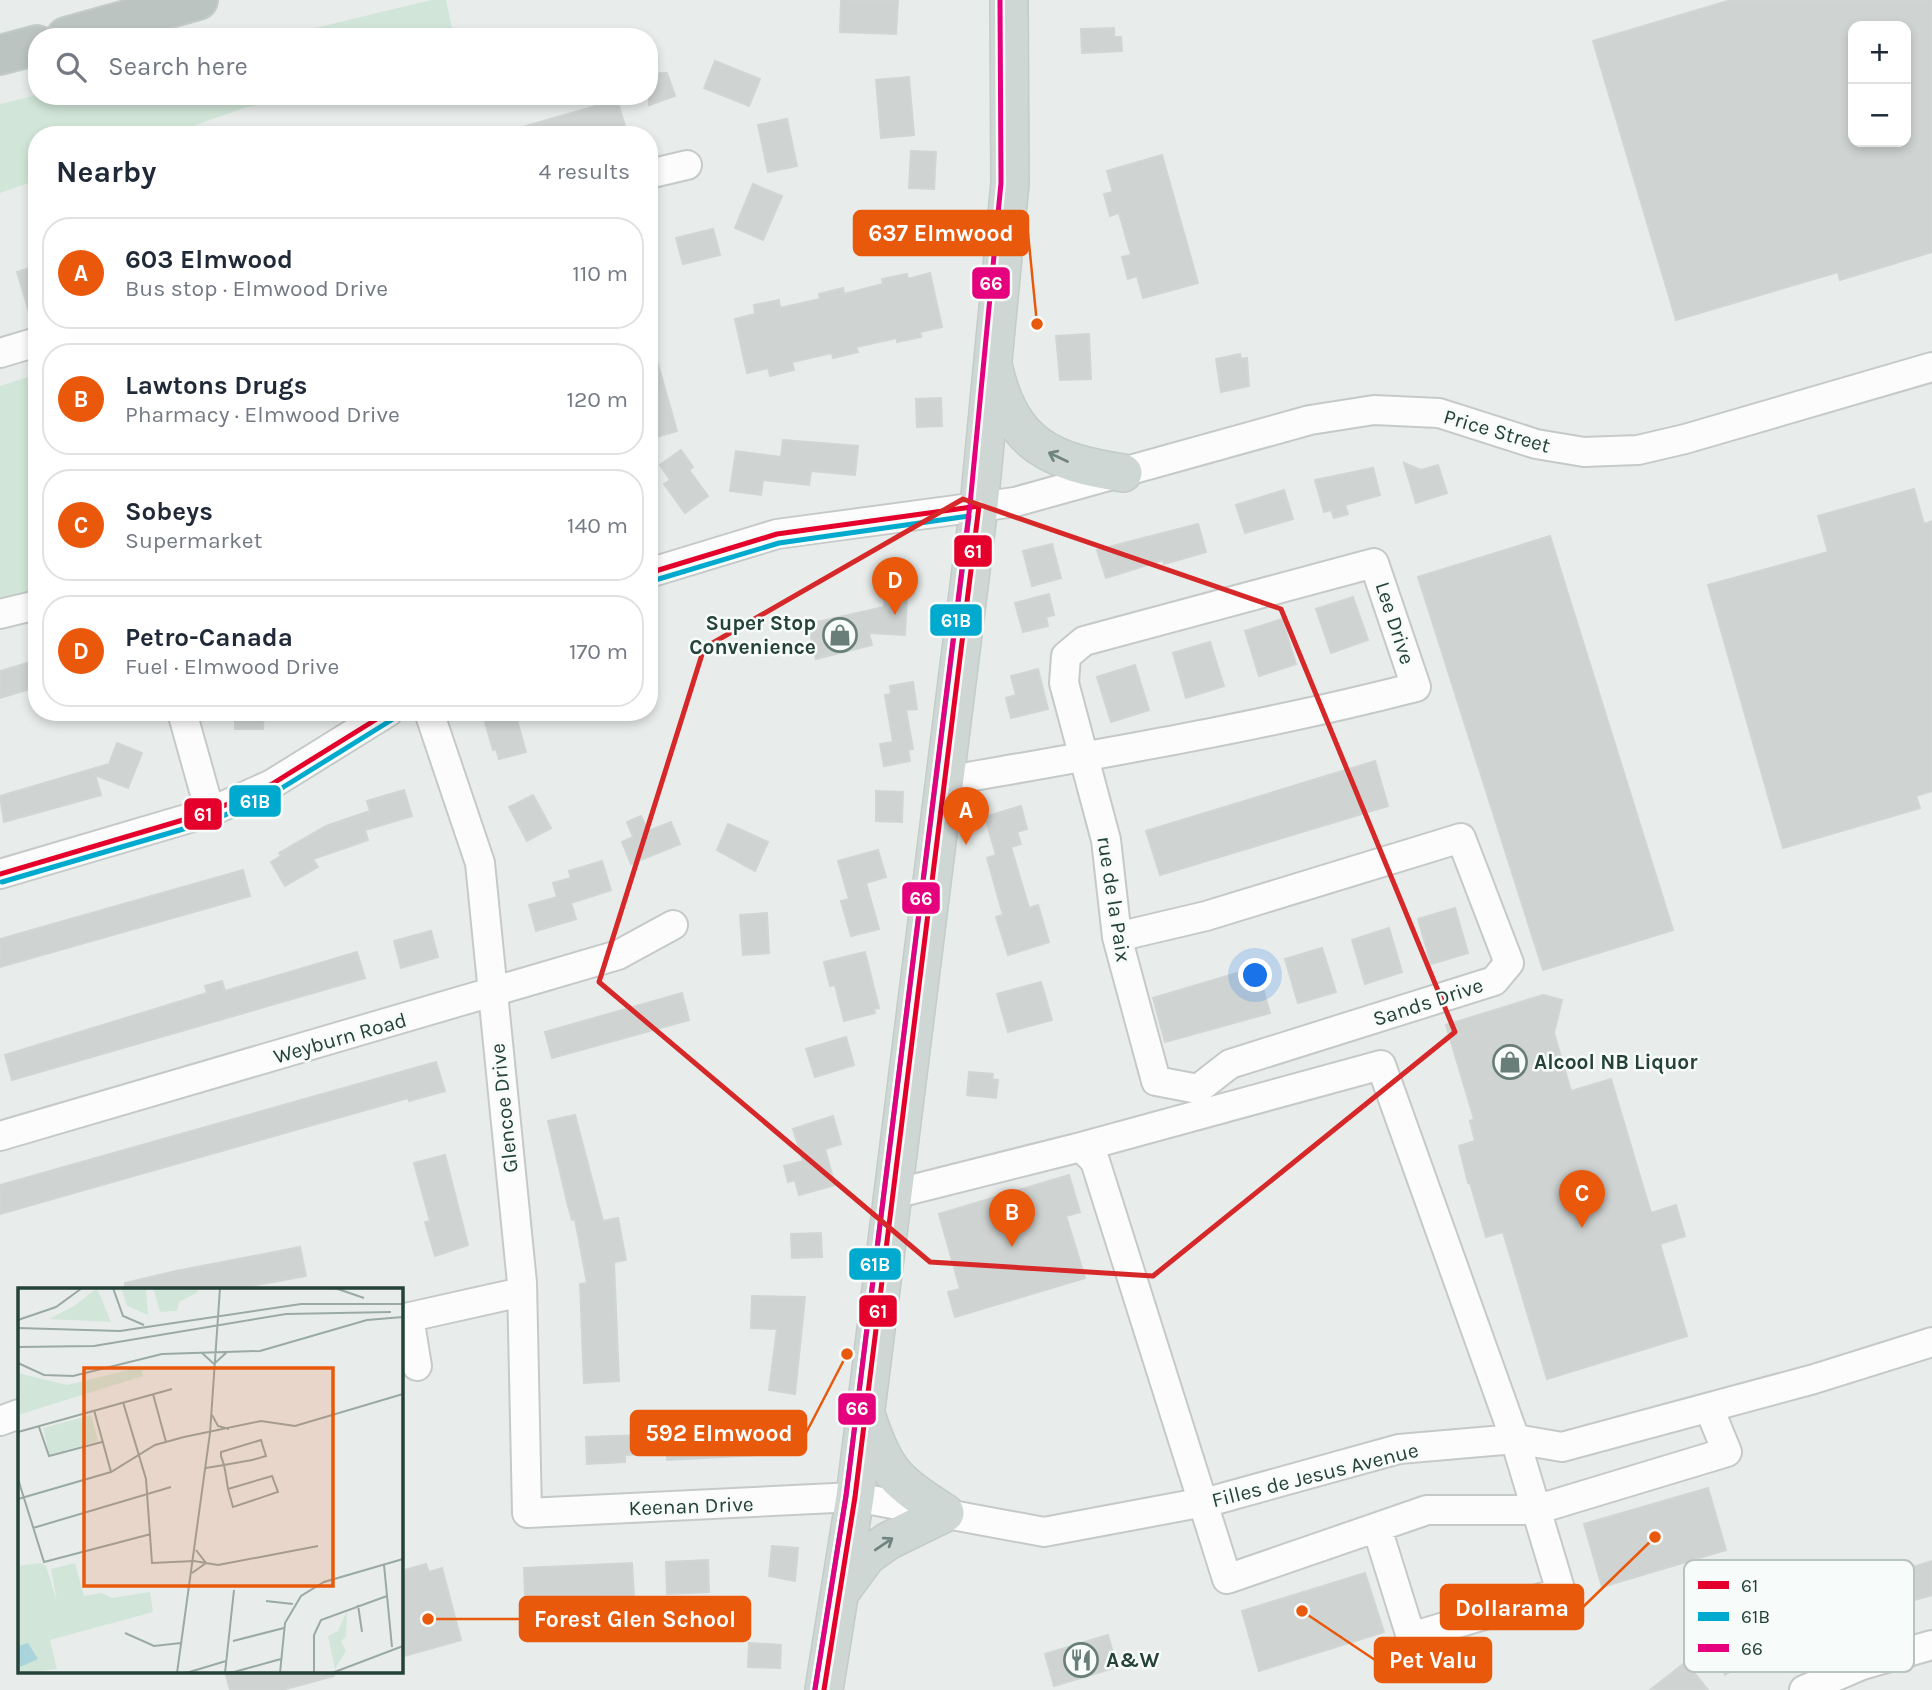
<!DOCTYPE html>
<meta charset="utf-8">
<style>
body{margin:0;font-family:Karla,sans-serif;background:#f2f2f3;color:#1f2937}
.controls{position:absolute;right:21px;top:21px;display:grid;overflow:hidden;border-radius:14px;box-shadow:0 4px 10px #0003}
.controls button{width:63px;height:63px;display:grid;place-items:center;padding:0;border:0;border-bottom:2px solid #e0e1e3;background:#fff;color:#1f2937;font:35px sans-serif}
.you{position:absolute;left:1256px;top:976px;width:24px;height:24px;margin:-18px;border:5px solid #fff;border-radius:50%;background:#1a73e8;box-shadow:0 0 0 10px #1a73e833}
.badge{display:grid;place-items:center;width:46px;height:46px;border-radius:50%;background:#ea580c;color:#fff;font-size:23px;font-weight:700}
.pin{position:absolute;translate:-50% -58px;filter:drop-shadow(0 2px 4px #0008)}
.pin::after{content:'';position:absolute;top:37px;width:24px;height:21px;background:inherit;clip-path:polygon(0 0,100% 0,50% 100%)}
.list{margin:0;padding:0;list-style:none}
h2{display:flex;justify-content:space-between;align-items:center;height:91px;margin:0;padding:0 28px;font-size:30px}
h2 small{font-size:23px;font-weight:400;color:#747a83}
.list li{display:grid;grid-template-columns:46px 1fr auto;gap:21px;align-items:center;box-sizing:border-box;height:112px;margin:0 14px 14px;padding:0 14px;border:2px solid #e0e1e3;border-radius:28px}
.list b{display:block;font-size:26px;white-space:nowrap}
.list p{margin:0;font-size:23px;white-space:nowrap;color:#747a83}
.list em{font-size:23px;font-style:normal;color:#747a83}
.icon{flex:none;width:38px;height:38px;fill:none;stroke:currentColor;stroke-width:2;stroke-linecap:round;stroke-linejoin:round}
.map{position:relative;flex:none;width:1932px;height:1690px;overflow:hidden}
.search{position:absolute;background:#fff;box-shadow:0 4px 10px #0003;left:28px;top:28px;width:630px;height:77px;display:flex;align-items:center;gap:18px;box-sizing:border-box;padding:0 24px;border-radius:28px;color:#747a83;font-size:26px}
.panel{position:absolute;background:#fff;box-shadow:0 4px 10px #0003;left:28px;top:126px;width:630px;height:595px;border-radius:28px}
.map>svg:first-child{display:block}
.green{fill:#d1e6d8}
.building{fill:#cfd4d2;stroke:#d1d6d4;stroke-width:2;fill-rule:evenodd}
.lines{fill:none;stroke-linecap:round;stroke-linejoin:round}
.minor-casing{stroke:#c5cac8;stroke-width:32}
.major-casing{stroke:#c3ccc9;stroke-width:40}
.highway-casing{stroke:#c3ccc9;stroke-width:42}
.minor{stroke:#fcfcfc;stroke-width:28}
.major{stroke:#cfd7d5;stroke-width:37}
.highway{stroke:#bcc4c2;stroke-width:38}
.bus-1-casing{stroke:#f7fbf9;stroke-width:10}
.bus-2-casing{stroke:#f7fbf9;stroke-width:10}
.bus-3-casing{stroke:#f7fbf9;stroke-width:10}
.bus-1{stroke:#e4002b;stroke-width:5}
.bus-2{stroke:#00a9ce;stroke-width:5}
.bus-3{stroke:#e5007d;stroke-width:5}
.oneway{stroke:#718580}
.marked{fill:none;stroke:#d62828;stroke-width:5;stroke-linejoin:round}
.labels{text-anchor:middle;stroke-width:5;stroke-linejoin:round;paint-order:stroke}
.street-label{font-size:21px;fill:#24423a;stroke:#f7fbf9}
.poi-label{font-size:21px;font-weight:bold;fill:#24423a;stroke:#f7fbf9;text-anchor:start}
.inset-road{fill:none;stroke:#9aa9a4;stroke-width:2}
.view{fill:#e8590c;fill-opacity:0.15;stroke:#e8590c;stroke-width:3.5}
.inset-edge{fill:none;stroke:#24423a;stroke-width:3.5}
.key{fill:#f7fbf9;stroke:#b8c4c0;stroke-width:2}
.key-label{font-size:19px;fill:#24423a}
.leader{fill:none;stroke:#e8590c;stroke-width:2.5}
.callout-dot{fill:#e8590c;stroke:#f7fbf9;stroke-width:2.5}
.callout{fill:#e8590c;stroke:#e8590c;stroke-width:2.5}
.callout-label{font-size:23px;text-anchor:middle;font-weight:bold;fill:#fff}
.line-badge{stroke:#f7fbf9;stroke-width:2.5}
.badge-label{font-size:19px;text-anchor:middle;font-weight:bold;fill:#fff}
</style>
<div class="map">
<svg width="1932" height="1690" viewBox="0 0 1932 1690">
<rect width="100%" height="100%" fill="#e8edeb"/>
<path class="green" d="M431,0H446L454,37H278Z
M37,95V96H300L244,108L168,135H37V180L0,193V104Z
M37,374V590L0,600V386Z"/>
<path class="building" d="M841,0H898L896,34L840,32Z
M1731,0H1932V252L1840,280L1838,272L1676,320L1593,41ZM1853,26H1906V142H1853Z
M1114,28V37H1121L1122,51L1082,53L1081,29Z
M715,61L760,79L749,106L704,88Z
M661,73H667L675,96L649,105V76Z
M909,77L914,135L881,138L876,80Z
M617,100L626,129L607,135H513L512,130Z
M787,119L797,166L768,172L758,125Z
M911,151L936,152L934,189L909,188Z
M1162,155L1198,283L1143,298L1137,276L1128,279L1122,257L1131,255L1119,213L1110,216L1104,194L1113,192L1107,171Z
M753,184L782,196L763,240L735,228Z
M713,229L720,255L683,264L676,238Z
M37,266V325H33L17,272Z
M930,273L942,327L920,332L921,337L897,342V338L856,347L858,352L833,358L832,353L792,362L794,370L770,376L768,368L747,373L735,319L755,314L754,305L779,300L780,308L820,299L819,294L843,288L844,294L883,284L882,279L907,274L908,279Z
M1089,334L1091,379L1060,380L1056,336Z
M649,350H654L677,431L649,439Z
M1240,354L1241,359L1247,358L1249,386L1221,392L1216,359Z
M941,398L942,426L917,427L916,399Z
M783,440L858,446L855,475L811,471L809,485L763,480L761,495L730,491L736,451L781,457Z
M681,450L693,467L689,470L708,496L685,513L664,484L670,480L660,465Z
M1404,463L1421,470L1438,465L1447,493L1416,503Z
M1373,468L1380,495L1345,505L1348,514L1334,518L1331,510L1324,512L1315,480Z
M1914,489L1924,524L1932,521V791L1916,796L1920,808L1783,848L1708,585L1828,552L1818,516Z
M1284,490L1293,519L1245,533L1236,505Z
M1198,524L1206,552L1164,564L1163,560L1106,578L1097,550Z
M1550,536L1673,930L1543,970L1418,577Z
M1052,544L1061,578L1032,586L1023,551Z
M1049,594L1054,615L1046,617L1048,626L1023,632L1015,603Z
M885,596L907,597L905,635L869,633L872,645L816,659L808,624L884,607Z
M1353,597L1368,640L1331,653L1316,609Z
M1282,619L1296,664L1259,676L1245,631Z
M1210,642L1224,686L1186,698L1173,653Z
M37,660V687L0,698V671Z
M1135,665L1149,710L1111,722L1097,677Z
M1038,669L1048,709L1011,718L1006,698L1016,695L1011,676Z
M913,682L917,709L906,710L913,749L908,750L910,761L884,766L880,744L893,742L885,695L891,694L890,686Z
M235,712H264L263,729H235Z
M515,713L526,752L499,759L496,749L493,750L485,722Z
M117,743L142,753L128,788L95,775L101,795L4,822L0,796L109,764Z
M1375,761L1388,806L1160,875L1146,831Z
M404,790L412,816L365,830L368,840L313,859L318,867L285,886L271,862L281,856L279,853L326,826L370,811L367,801Z
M876,791L903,792L902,822L876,821Z
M533,795L551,828L527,841L509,807Z
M1021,806L1027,829L1017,832L1021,844L1011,847L1029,908L1038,905L1049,942L1008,955L996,917L1003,915L987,858L996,855L985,817Z
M641,816L648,831L671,822L680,844L631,864L622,842L633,837L627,822Z
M728,824L768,842L755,871L717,850Z
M878,850L886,877L866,883L879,929L851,936L841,901L849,899L838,861Z
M602,861L611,890L571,903L576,919L536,931L529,905L557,897L553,883L571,878L569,871Z
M243,870L250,896L0,967V939Z
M1455,908L1468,953L1431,964L1418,919Z
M767,913L769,953L743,955L740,915Z
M1389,928L1402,972L1365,984L1352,940Z
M431,931L438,957L401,968L394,941Z
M1322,948L1336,992L1298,1003L1285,959Z
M357,952L365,978L12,1080L5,1055L207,993L205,986L222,981L225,991Z
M865,952L879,1008L874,1009L875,1013L844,1021L835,985L830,986L824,962Z
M1257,967L1270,1013L1165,1042L1153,998Z
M1041,982L1052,1020L1008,1032L997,994Z
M682,993L689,1020L552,1058L545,1032Z
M1543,995L1562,1000L1554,1033L1571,1091L1611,1079L1651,1213L1676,1205L1685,1236L1660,1244L1687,1336L1547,1379L1503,1232L1486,1237L1470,1183H1468L1459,1146L1475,1141L1470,1121L1474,1119L1446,1025Z
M846,1037L854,1065L815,1077L806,1049Z
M436,1062L445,1091L409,1101L408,1098L0,1214V1185Z
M969,1072L993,1074L992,1079L998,1080L996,1098L967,1095Z
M575,1115L603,1221L618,1218L626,1260L614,1262L619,1381L584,1383L580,1284L587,1283L575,1219L572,1220L568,1206L548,1121Z
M833,1116L841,1144L825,1149L835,1185L799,1195L795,1180L788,1182L784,1166L803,1161L793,1129Z
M445,1155L468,1245L435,1256L425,1222L430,1221L414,1163Z
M1069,1175L1080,1212L1066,1216L1085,1278L955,1317L948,1292L960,1289L939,1214Z
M821,1233L822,1257L792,1258L791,1234Z
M300,1247L306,1276L234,1289H125V1283L176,1271Z
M752,1296L805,1297L795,1394L769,1390L777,1329L751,1328Z
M776,1421L778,1454L667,1460V1453L625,1455V1462L587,1464L586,1437L645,1435L644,1428Z
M1708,1488L1726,1550L1602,1587L1584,1524Z
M772,1546L798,1548L795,1581L769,1576Z
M708,1560L709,1592L667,1594L666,1562Z
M1932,1561V1595L1884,1609V1606L1831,1625L1830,1621L1749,1658L1750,1661L1725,1675L1710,1647L1766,1616L1808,1599L1868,1578V1581Z
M632,1563L634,1595L525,1599L524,1568Z
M426,1564L429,1572L442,1568L461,1640L401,1657V1571Z
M1365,1573L1384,1632L1259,1671L1242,1611Z
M1108,1635L1117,1667L1054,1686L1045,1654Z
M749,1643L781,1645L780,1668L748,1667Z
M1686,1662L1708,1690H1650Z
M225,1671H333L334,1676L282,1690H230Z"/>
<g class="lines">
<g class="minor-casing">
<path id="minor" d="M649,174L687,165
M0,353L37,342
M649,573L777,534L1015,502L1310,420L1374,410L1439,413L1536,444L1584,452L1638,450L1685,439L1932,367
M0,614L37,605
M182,712L210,812
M429,712L480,863L522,1283L527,1513L855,1497L1044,1532L1215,1500L1399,1449L1515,1439L1562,1447L1814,1379L1932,1342
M946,781C1104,753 1261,727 1416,687L1374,563L1084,641L1066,656L1064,683L1106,840L1117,937L1156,1081L1198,1089L1230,1064L1494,981L1509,963L1461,838L1206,916L1117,937
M0,874L210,812L272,784L388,712
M0,1136L618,955L673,925
M1081,1147L1381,1065L1515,1439L1561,1592L1411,1637L1377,1528
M894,1194L1081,1147L1095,1161L1227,1579L1427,1510H1535L1727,1452L1709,1408
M409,1317L417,1366
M401,1319L522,1292
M0,1421L19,1414
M1804,1690L1862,1665L1932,1645"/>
</g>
<g class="major-casing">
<path id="major" d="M994,369C1012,446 1052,462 1123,473
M868,1420C886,1475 898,1482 945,1513
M842,1590L867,1556L888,1541L945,1513
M824,1690L855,1497L979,506L1010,183L1009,0"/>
</g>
<g class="highway-casing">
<path id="highway" d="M66,37L198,0
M0,55L37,45"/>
</g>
<use href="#minor" class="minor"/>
<use href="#major" class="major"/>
<use href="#highway" class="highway"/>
<g class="bus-1-casing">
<path id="bus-1" d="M649,573L777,534L979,506L855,1497L824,1690
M0,874L210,812L272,784L388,712"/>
</g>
<g class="bus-2-casing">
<path id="bus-2" d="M652,581L779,543L969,516L846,1496L815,1689
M2,882L214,820L277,791L393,719"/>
</g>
<g class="bus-3-casing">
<path id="bus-3" d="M815,1689L846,1496L970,505L1001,183L1000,0"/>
</g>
<use href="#bus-1" class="bus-1"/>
<use href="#bus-2" class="bus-2"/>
<use href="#bus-3" class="bus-3"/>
</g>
<defs><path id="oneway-shaft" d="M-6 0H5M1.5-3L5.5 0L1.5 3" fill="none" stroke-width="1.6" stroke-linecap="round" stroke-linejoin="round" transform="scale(1.75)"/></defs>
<g class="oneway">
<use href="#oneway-shaft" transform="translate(1058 457) rotate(-155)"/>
<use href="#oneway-shaft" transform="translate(884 1544) rotate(-34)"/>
</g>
<path class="marked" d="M963,499L1281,609L1455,1032L1153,1276L930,1262L599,982L704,648Z"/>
<defs>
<g id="shop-ring" transform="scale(1.75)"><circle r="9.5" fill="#f7fbf9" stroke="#697e78" stroke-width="1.5"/><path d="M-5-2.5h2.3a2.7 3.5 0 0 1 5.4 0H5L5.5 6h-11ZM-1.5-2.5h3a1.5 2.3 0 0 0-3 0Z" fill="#697e78"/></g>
<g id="restaurant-ring" transform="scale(1.75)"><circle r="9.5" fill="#f7fbf9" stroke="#697e78" stroke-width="1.5"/><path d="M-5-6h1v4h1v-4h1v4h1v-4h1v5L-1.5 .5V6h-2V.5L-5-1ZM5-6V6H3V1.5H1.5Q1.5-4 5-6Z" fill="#697e78"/></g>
</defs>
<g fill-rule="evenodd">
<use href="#shop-ring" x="840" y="635"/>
<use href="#shop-ring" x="1510" y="1062"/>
<use href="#restaurant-ring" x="1081" y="1660"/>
</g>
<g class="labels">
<g class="street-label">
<text transform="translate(1497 431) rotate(16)" y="7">Price Street</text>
<text transform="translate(1395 623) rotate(72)" y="7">Lee Drive</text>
<text transform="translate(1114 899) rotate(81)" y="7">rue de la Paix</text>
<text transform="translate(1428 1002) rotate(-18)" y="7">Sands Drive</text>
<text transform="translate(340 1038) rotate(-16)" y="7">Weyburn Road</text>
<text transform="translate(504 1108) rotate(-96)" y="7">Glencoe Drive</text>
<text transform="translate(1315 1475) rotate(-14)" y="7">Filles de Jesus Avenue</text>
<text transform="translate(691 1506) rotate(-2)" y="7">Keenan Drive</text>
</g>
<g class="poi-label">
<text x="816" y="630" text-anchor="end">Super Stop<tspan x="816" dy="24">Convenience</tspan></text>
<text x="1534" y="1069">Alcool NB Liquor</text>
<text x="1106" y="1667">A&amp;W</text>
</g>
</g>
<g transform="translate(18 1288)">
<rect width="385" height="385" fill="#e8edeb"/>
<path d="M79,0L93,34L31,31L56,18ZM103,0H128L130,27L109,18ZM135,0H179L180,4L161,14L159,23L142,24ZM123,79L125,88L0,127V85L49,97ZM73,127L80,153L31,167L25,140ZM22,275L28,278L39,314L33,281L57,275L66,308L83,305L94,310L132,304L135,324L32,352L39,381L0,385V278ZM329,323L328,349L323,353L328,363L317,381L310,348L320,343Z" fill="#d1e6d8"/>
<path d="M10,355L20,371L0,380V358Z" fill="#a9d4db"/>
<path class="inset-road" d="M95,0L105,28L126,37M317,0L346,10M0,32L38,19L64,0M0,40L102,43L283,16H385M0,59L76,58L268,26L373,24M184,65L196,76L209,64M0,75L26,87L55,88L144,66L242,63L349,32L385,29M135,106L148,154M105,114L128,191L134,275L176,273L200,277L300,258M76,122L93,184M194,127L200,138L211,141M21,139L31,168L84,154M0,144L154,101M188,180L206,177L234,172L248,168L243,152L203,164V168L206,177L208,188L210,201L215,219L260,204L254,188L210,201M0,191L26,274L133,246M0,211L93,184L137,157L166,149L243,133L277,138L385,106M15,240L153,199M366,277L374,359M174,285L188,275L178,262M216,302L207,385L216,384M248,313L275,316M340,317L344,344M107,345L136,358L163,355M215,353L266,340M259,372L216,384L263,371M159,385L192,145L202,0M168,385L208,373M262,385L267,335L283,308L306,294L385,271M296,385V347L303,332L369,308M314,385L385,358"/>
<path class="view" d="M66,80H315V298H66Z"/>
<rect width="385" height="385" class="inset-edge"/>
</g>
<rect x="1684" y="1560" width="230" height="112" rx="10" class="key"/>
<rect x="1698" y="1581" width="31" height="8" fill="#e4002b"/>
<rect x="1698" y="1612" width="31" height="9" fill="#00a9ce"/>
<rect x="1698" y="1644" width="31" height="8" fill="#e5007d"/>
<g class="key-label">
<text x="1741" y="1592">61</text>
<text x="1741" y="1623">61B</text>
<text x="1741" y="1655">66</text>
</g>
<path class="leader" d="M1037 324L1028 233M847 1354L806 1433M1655 1537L1583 1607M428 1619L520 1619M1302 1611L1375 1660"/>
<g class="callout-dot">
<circle cx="1037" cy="324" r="7"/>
<circle cx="847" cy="1354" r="7"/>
<circle cx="1655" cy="1537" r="7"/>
<circle cx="428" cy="1619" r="7"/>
<circle cx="1302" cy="1611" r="7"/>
</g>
<g class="callout">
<rect x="854" y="211" width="174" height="44" rx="7"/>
<rect x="631" y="1411" width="175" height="44" rx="7"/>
<rect x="1441" y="1585" width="142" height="44" rx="7"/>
<rect x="520" y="1597" width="230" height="44" rx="7"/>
<rect x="1375" y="1638" width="116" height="44" rx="7"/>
</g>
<g class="callout-label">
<text x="941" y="241">637 Elmwood</text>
<text x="719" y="1441">592 Elmwood</text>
<text x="1512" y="1616">Dollarama</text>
<text x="635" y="1627">Forest Glen School</text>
<text x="1433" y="1668">Pet Valu</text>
</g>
<g class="line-badge">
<rect x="971" y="266" width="40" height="34" rx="7" fill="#e5007d"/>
<rect x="953" y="534" width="40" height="34" rx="7" fill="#e4002b"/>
<rect x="929" y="603" width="54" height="34" rx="7" fill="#00a9ce"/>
<rect x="228" y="784" width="54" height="34" rx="7" fill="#00a9ce"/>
<rect x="183" y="797" width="40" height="34" rx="7" fill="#e4002b"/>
<rect x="901" y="881" width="40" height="34" rx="7" fill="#e5007d"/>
<rect x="848" y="1247" width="54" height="34" rx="7" fill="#00a9ce"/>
<rect x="858" y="1294" width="40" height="34" rx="7" fill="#e4002b"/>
<rect x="837" y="1392" width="40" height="34" rx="7" fill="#e5007d"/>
</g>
<g class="badge-label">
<text x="991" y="290">66</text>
<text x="973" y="558">61</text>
<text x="956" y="627">61B</text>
<text x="255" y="808">61B</text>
<text x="203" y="821">61</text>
<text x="921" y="905">66</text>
<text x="875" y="1271">61B</text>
<text x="878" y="1318">61</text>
<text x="857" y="1415">66</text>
</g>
</svg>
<div class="controls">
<button>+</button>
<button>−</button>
</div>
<div class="you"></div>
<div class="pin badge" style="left:966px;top:845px">A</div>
<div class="pin badge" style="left:1012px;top:1247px">B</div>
<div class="pin badge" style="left:1582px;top:1228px">C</div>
<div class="pin badge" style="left:895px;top:615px">D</div>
<div class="search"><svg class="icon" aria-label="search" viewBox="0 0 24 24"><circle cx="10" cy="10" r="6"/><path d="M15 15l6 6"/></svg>Search here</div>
<section class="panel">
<h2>Nearby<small>4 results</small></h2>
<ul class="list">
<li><span class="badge">A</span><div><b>603 Elmwood</b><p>Bus stop · Elmwood Drive</p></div><em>110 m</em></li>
<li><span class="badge">B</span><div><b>Lawtons Drugs</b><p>Pharmacy · Elmwood Drive</p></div><em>120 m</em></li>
<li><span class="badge">C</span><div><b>Sobeys</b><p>Supermarket</p></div><em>140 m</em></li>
<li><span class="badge">D</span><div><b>Petro-Canada</b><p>Fuel · Elmwood Drive</p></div><em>170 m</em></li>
</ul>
</section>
</div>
